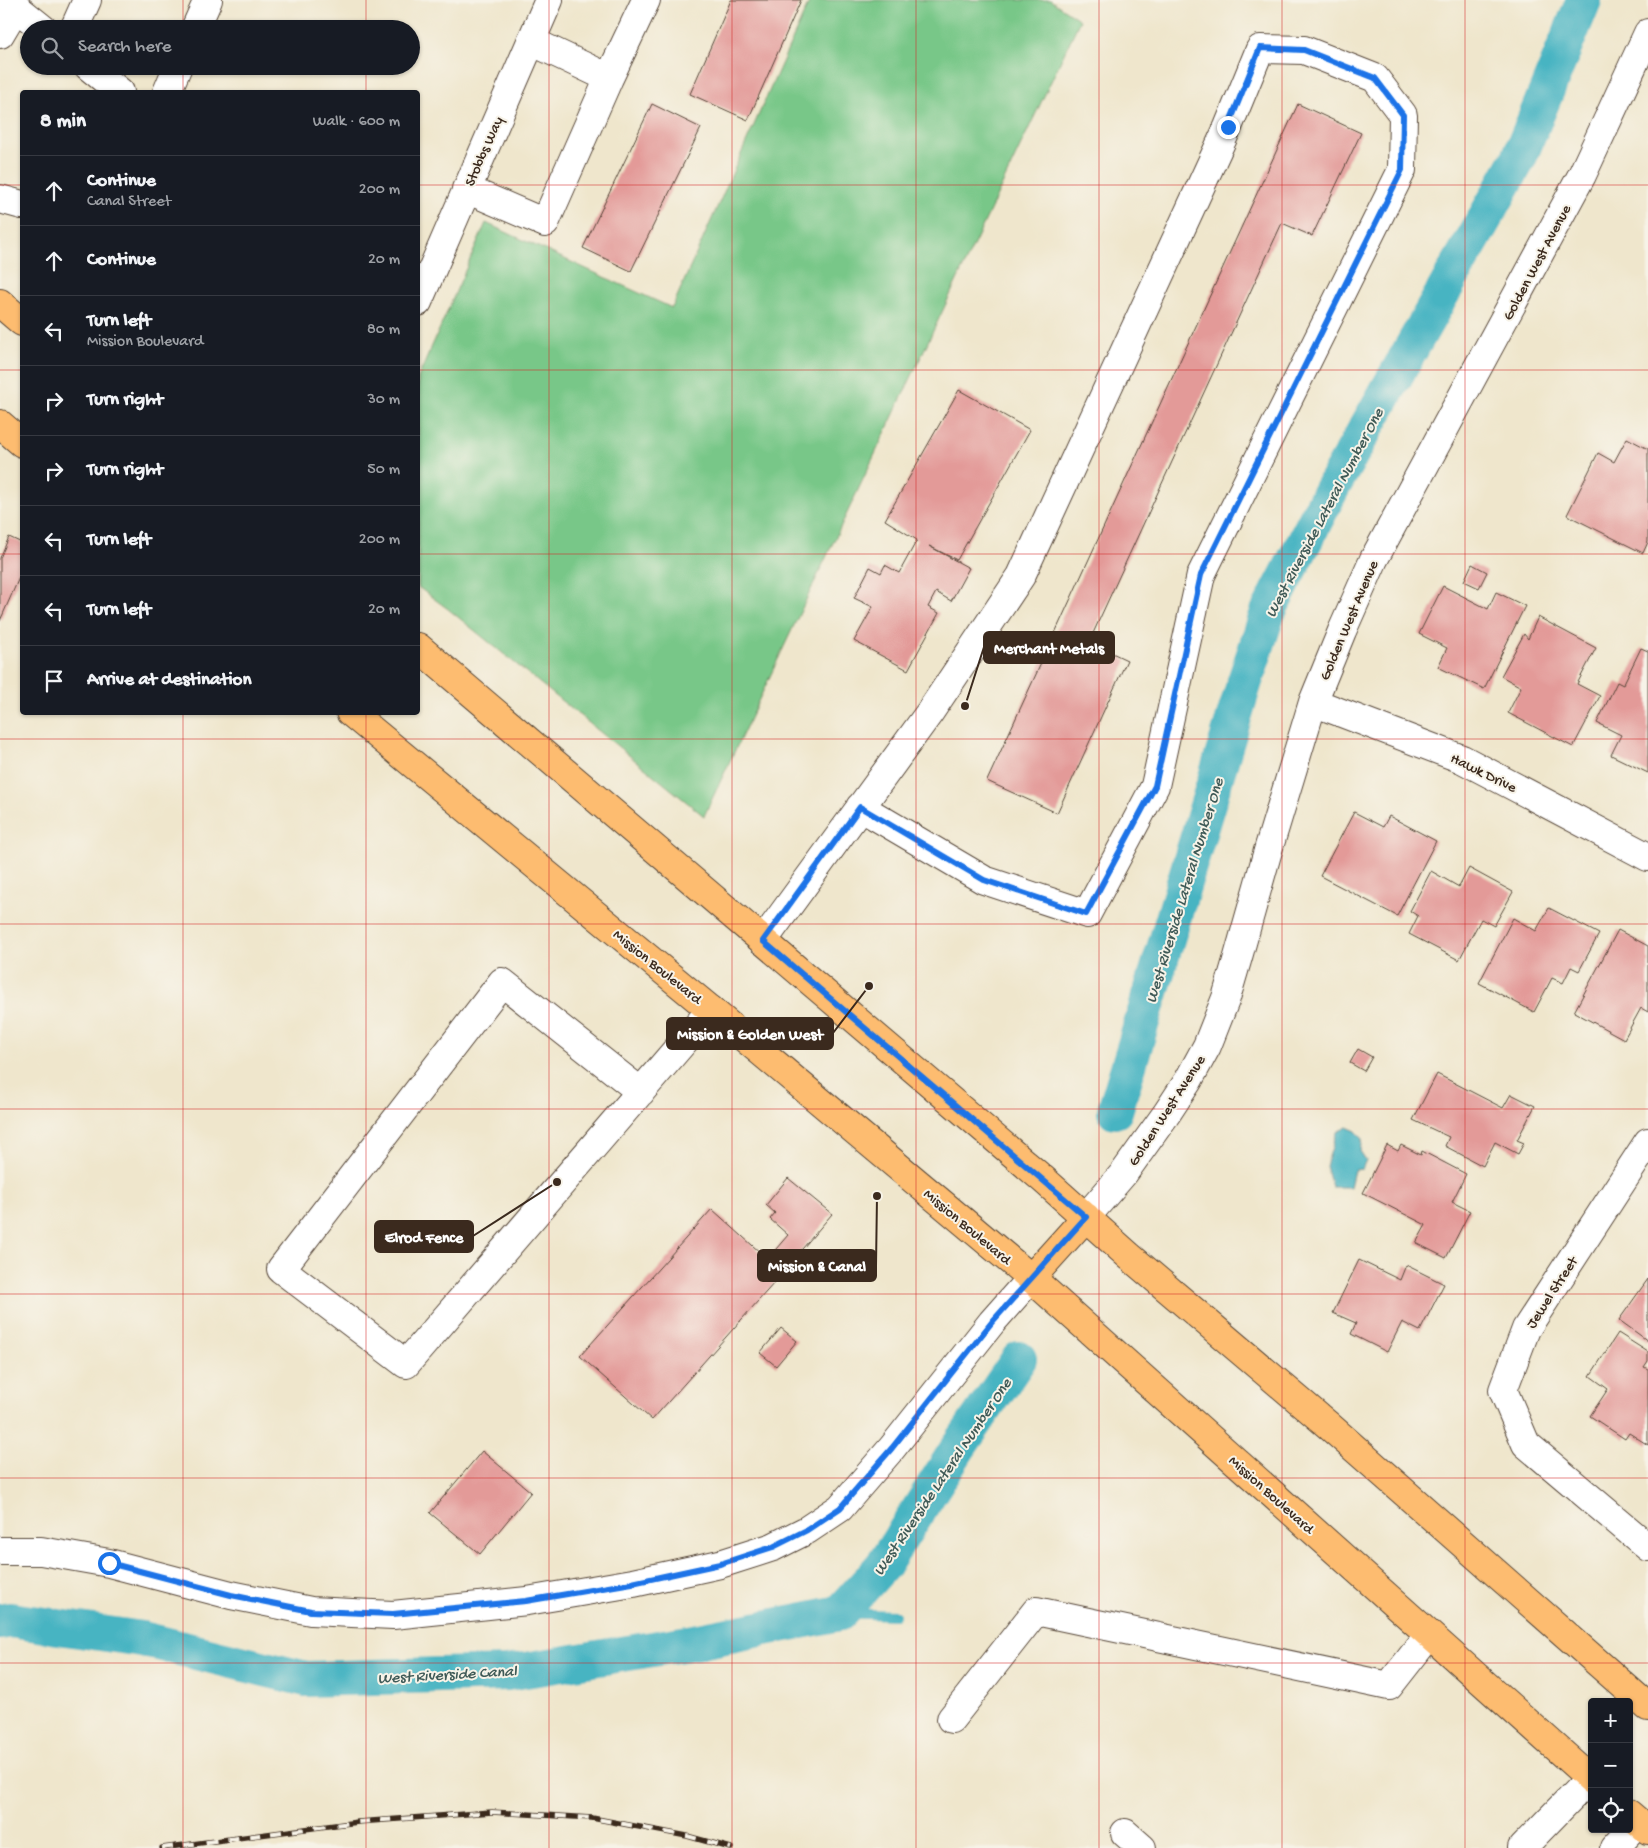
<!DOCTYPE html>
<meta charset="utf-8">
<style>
body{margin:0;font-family:"Gochi Hand",sans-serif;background:#20242c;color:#f1f3f6}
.controls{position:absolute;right:15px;bottom:15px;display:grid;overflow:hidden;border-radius:5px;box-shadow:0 1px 4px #0004}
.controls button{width:45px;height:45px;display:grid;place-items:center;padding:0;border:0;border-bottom:1px solid #363941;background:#171b24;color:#f1f3f6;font:25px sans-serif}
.stop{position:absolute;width:15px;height:15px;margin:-11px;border:4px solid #1a73e8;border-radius:50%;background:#fff}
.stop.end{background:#1a73e8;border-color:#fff;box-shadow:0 1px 5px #0008}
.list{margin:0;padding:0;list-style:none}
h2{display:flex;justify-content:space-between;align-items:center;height:65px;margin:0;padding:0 20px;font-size:21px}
h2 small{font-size:16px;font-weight:400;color:#9ea1a6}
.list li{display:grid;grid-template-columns:32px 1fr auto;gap:15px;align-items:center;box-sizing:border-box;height:70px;padding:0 20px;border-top:1px solid #363941}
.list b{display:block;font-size:19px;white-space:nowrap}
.list p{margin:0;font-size:16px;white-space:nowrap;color:#9ea1a6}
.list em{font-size:16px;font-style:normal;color:#9ea1a6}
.icon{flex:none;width:28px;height:28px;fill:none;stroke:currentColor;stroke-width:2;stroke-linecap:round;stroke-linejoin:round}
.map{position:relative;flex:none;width:1648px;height:1848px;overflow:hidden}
.search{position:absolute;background:#171b24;box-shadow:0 1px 4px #0004;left:20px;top:20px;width:400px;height:55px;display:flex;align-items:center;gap:12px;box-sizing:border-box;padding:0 18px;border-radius:28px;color:#9ea1a6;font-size:19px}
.panel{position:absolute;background:#171b24;box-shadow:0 1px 4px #0004;left:20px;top:90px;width:400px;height:625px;border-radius:5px}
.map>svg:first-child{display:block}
.green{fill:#78c788;stroke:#5a7853}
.water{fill:#47b4c2;stroke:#416f70}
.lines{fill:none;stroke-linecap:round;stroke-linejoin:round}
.stream{stroke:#47b4c2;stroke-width:10}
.canal{stroke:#47b4c2;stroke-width:36}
.building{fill:#e39a98}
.minor-casing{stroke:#564638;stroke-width:30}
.major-casing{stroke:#564638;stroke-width:30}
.minor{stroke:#fff;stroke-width:28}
.major{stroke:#fdbc70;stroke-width:28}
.rail-casing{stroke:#3b2a1e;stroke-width:5.5}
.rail{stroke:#f7f3e8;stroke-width:4;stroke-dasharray:11;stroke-linecap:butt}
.route{stroke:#1a73e8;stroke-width:6}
.grid{fill:none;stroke:#d62828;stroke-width:1;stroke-opacity:0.55}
.labels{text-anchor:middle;stroke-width:4;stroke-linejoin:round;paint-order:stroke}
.street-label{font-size:15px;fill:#3b2a1e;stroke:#f7f3e8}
.water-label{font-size:16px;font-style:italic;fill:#3f5a57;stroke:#f7f3e8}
.leader{fill:none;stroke:#3b2a1e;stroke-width:2}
.callout-dot{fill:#3b2a1e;stroke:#f7f3e8;stroke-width:2}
.callout{fill:#3b2a1e;stroke:#3b2a1e;stroke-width:2}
.callout-label{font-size:16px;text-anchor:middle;font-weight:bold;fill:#fff}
</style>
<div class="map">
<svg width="1648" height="1848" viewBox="0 0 1648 1848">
<rect width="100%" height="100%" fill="#f7f3e8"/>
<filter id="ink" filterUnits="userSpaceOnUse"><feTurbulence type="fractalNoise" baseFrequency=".02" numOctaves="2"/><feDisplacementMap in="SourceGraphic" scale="10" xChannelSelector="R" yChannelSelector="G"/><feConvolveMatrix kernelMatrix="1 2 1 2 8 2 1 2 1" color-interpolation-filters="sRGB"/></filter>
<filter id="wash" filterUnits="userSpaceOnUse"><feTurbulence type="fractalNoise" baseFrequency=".0096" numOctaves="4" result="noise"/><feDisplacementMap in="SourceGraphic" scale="20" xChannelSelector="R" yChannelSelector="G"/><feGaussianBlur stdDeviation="1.12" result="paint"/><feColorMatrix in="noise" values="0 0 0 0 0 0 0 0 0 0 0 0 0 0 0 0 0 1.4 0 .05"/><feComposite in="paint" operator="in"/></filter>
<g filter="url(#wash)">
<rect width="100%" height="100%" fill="#efe6cc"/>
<path class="green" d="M810,0H1050L1080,20L704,816L448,609L418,587V378L486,223L672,308Z"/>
<path class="water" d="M1347,1127L1356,1131L1362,1138L1360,1151L1366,1160L1362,1169L1354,1170L1350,1187H1332L1326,1166L1337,1132Z"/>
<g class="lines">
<path class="stream" d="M840,1613L895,1615"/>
<path class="canal" d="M1115,1111L1245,681L1268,612L1332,488L1519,158L1584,0
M0,1622L10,1620L142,1639L306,1679L507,1673L695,1642L840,1613L884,1564L958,1448L1019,1359"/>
</g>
<g id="blocks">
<path class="building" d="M731,0H801L748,120L690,94Z
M652,104L701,128L631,271L583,248Z
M1298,104L1361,133L1312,236L1282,223L1089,642L1127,660L1057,813L987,781Z
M959,390L1030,430L957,560L929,546L969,568L951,601L936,592L928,607L939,613L908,670L854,641L873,607L854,598L870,567L881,573L885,565L899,573L917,540L885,520Z
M1627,438L1648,449V542L1643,553L1567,515L1598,453L1614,462Z
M9,537L22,543V571L0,621V558Z
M1472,564L1487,572L1479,588L1464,581Z
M1443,586L1488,609L1496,592L1525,606L1484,689L1438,667L1447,648L1419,634Z
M1538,617L1596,648L1577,684L1600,696L1573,747L1508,713L1521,687L1501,676L1524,634L1528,639Z
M1641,648L1648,651V773L1611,755L1621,735L1597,723L1617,682L1623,685Z
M1354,812L1383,827L1389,816L1436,841L1397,916L1320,876Z
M1469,868L1513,892L1494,926L1481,919L1459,960L1409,934L1418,916L1410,911L1431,871L1459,887Z
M1549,908L1599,934L1579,971L1571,967L1563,983L1552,978L1534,1012L1479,983L1513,918L1536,931Z
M1618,930L1648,946V1012L1641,1008L1624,1039L1574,1012Z
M1358,1049L1372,1057L1364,1071L1350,1063Z
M1437,1074L1503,1108L1511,1094L1535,1106L1517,1140L1524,1143L1518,1154L1495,1142L1483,1166L1445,1146L1449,1137L1413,1120Z
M1387,1145L1398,1151L1401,1145L1421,1155L1422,1151L1466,1174L1452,1202L1470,1211L1446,1258L1416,1243L1426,1225L1363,1193Z
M788,1178L832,1214L785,1269L770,1256L788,1235L770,1219L775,1213L766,1205Z
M712,1209L783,1273L652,1420L580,1356Z
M1359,1260L1400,1280L1406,1265L1444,1284L1420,1331L1402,1322L1387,1352L1351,1334L1356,1323L1333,1313Z
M1648,1279V1341L1619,1320Z
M781,1328L797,1341L776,1366L760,1353Z
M1618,1333L1648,1352V1361L1644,1367L1648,1369V1445L1629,1433L1625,1439L1590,1416L1608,1389L1590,1376Z
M482,1451L531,1492L480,1554L430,1513Z"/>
</g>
</g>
<g filter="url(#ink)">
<use href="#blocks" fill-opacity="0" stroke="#564638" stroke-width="1"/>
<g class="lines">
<g class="minor-casing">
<path id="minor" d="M7,0L43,29
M74,29L87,0
M195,29L208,0
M0,34L16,7
M88,66L120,92
M609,78L646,0
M167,92L178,66
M466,189L545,223L609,78L531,41
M0,199L22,205
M418,302L549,0
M1313,702L1462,759L1648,857
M763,941L930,712L1021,576L1228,127L1260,49L1304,50L1375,78L1403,115L1402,170L1201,575L1155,786L1087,914L984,880L860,807
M641,1092L502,982L281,1269L406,1364L711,1010
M1648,1142L1526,1329L1503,1390L1526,1444L1648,1547
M1086,1217L1124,1173L1167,1113L1188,1081L1207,1046L1226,998L1238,957L1269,847L1313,702L1342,631L1374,559L1582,175L1648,33
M0,1551H41L109,1563L231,1595L311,1611L393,1615L527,1601L633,1583L720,1564L773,1547L807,1530L840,1508L892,1448L992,1322L1031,1278
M951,1719L1036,1611L1389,1686L1429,1635
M1125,1833L1142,1848
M1522,1848L1590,1778
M1614,1848L1638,1822"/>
</g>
<g class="major-casing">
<path id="major" d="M0,303L22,322
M0,424L22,443
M418,647L1044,1180L1129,1256L1328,1425L1648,1707
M350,712L711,1010L1031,1278L1592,1780
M1031,1278L1086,1217
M1629,1814L1648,1830"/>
</g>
<use href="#minor" class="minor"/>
<use href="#major" class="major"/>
<g class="rail-casing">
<path id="rail" d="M162,1848L358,1822L492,1812L592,1818L687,1836L731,1848"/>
</g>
<use href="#rail" class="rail"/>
</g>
</g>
<g class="lines" filter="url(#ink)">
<path class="route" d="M109,1563L231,1595L311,1611L393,1614L526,1601L632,1583L720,1564L773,1547L807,1530L840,1508L892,1448L992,1322L1086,1217L763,941L860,807L984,880L1086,914L1155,786L1201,575L1402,170L1403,115L1375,78L1304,50L1260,48L1228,127"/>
</g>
<path class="grid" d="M183,0V29M366,0V29M549,0V1848M732,0V1848M916,0V1848M1099,0V1848M1282,0V1848M1465,0V1848M183,66V92M366,66V92M0,185H22M418,185H1648M0,370H22M418,370H1648M0,554H22M418,554H1648M183,712V1848M366,712V1848M0,739H1648M0,924H1648M0,1109H1648M0,1294H1648M0,1478H1648M0,1663H1648"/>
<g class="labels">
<g class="street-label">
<text transform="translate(483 151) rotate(-66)" y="5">Stobbs Way</text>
<text transform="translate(1536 262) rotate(-62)" y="5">Golden West Avenue</text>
<text transform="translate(1348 620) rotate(-67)" y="5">Golden West Avenue</text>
<text transform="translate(1484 772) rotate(26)" y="5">Hawk Drive</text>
<text transform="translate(658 966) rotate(39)" y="5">Mission Boulevard</text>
<text transform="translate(1166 1110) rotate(-57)" y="5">Golden West Avenue</text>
<text transform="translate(968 1226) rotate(40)" y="5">Mission Boulevard</text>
<text transform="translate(1551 1292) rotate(-57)" y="5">Jewel Street</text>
<text transform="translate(1272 1494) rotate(42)" y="5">Mission Boulevard</text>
</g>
<g class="water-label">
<text transform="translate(1323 512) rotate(-62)" y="6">West Riverside Lateral Number One</text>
<text transform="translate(1183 890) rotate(-73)" y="6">West Riverside Lateral Number One</text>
<text transform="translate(941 1476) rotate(-56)" y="6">West Riverside Lateral Number One</text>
<text transform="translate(447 1673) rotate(-3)" y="6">West Riverside Canal</text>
</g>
</g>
<path class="leader" d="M965 706L984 647M869 986L833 1033M557 1182L473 1236M877 1196L876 1266"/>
<g class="callout-dot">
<circle cx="965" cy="706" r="5"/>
<circle cx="869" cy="986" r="5"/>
<circle cx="557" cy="1182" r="5"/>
<circle cx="877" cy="1196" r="5"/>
</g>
<g class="callout">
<rect x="984" y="632" width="130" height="31" rx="5"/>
<rect x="667" y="1018" width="166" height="31" rx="5"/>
<rect x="375" y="1221" width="98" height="31" rx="5"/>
<rect x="758" y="1250" width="118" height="31" rx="5"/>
</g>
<g class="callout-label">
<text x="1049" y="653">Merchant Metals</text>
<text x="750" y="1039">Mission &amp; Golden West</text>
<text x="424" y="1242">Elrod Fence</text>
<text x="817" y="1271">Mission &amp; Canal</text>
</g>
</svg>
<div class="controls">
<button>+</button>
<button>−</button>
<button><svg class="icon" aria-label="locate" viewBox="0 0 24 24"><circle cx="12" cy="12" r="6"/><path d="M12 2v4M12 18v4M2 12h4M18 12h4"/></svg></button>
</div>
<div class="stop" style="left:109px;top:1563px"></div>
<div class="stop end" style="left:1228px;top:127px"></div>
<div class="search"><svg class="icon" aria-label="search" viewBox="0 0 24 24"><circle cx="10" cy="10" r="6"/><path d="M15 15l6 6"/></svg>Search here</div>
<section class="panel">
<h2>8 min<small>Walk · 600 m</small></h2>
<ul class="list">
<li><svg class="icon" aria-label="ahead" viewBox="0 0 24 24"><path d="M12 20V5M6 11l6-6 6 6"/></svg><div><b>Continue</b><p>Canal Street</p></div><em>200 m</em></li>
<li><svg class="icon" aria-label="ahead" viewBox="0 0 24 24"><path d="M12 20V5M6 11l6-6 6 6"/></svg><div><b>Continue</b></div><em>20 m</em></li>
<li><svg class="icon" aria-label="left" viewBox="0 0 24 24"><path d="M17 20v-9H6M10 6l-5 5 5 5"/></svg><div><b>Turn left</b><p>Mission Boulevard</p></div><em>80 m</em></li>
<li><svg class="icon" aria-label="right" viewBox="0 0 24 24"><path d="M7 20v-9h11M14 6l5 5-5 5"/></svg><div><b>Turn right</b></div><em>30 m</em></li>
<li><svg class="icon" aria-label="right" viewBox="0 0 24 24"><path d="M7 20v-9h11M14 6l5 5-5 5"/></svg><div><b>Turn right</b></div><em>50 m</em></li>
<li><svg class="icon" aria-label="left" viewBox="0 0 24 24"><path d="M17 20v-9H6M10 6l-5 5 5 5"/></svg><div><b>Turn left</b></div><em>200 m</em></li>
<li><svg class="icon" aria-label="left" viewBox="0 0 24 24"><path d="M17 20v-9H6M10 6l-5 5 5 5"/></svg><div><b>Turn left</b></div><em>20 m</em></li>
<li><svg class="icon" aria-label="arrive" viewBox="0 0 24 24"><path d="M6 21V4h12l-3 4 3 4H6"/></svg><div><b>Arrive at destination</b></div></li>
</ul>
</section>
</div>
